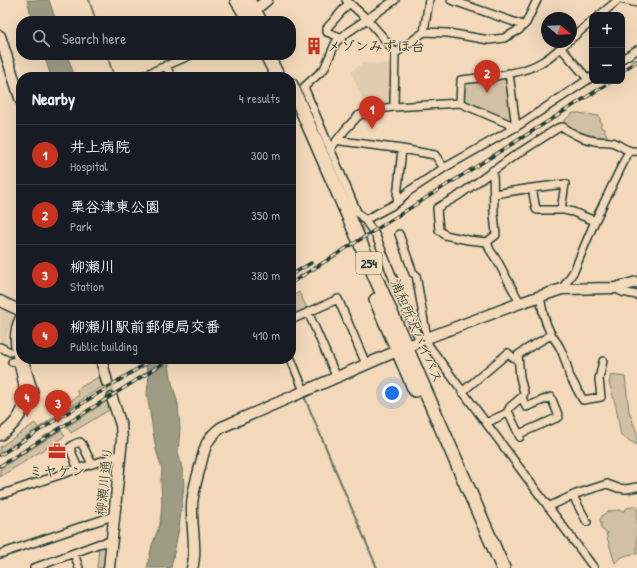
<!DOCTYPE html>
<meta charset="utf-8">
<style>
body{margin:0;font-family:"Patrick Hand","Klee One",sans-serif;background:#20242c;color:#f1f3f6}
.controls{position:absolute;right:12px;top:12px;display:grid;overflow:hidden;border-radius:8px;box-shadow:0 4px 16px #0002}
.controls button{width:36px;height:36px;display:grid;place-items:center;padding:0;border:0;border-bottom:1px solid #363941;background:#171b24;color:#f1f3f6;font:20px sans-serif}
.compass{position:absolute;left:541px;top:12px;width:36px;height:36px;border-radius:50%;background:#171b24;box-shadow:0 4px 16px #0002;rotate:109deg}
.you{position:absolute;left:392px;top:393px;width:14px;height:14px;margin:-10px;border:3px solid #fff;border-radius:50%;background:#1a73e8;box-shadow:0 0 0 6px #1a73e833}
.badge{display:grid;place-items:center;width:26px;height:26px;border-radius:50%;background:#c8321e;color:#fff;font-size:13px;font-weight:700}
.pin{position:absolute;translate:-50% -33px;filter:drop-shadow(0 1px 2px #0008)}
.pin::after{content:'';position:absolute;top:21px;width:14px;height:12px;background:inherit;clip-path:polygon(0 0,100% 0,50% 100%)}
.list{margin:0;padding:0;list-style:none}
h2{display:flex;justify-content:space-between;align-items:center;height:52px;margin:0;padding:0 16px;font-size:17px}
h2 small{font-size:13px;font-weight:400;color:#9ea1a6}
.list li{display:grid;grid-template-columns:26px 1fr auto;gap:12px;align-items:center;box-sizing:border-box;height:60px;padding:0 16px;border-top:1px solid #363941}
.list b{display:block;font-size:15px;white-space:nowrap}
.list p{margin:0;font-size:13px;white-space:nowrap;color:#9ea1a6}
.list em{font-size:13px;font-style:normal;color:#9ea1a6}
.icon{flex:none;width:22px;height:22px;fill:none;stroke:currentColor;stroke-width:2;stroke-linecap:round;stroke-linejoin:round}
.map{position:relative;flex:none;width:637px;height:568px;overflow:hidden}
.search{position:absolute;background:#171b24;box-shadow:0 4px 16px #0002;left:16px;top:16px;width:280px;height:44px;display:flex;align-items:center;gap:10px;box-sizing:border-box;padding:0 14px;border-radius:16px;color:#9ea1a6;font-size:15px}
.panel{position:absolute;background:#171b24;box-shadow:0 4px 16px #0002;left:16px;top:72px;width:280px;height:292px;border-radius:16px}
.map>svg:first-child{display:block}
.built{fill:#e1ccaf}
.green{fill:#d1c0a4;stroke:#787e6c}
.water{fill:#9f9c85;stroke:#6c7665}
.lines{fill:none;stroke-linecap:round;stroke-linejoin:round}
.stream{stroke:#6c7665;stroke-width:2}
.secondary-tunnel{stroke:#c9ba9f;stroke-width:10;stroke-dasharray:10 5;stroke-linecap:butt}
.street-casing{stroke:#1f3d34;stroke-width:10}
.secondary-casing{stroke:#1f3d34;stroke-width:13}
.highway-casing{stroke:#1f3d34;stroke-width:16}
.street{stroke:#f3d9ba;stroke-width:7}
.secondary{stroke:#f3d9ba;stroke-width:10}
.highway{stroke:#f3d9ba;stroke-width:13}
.rail-casing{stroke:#1f3d34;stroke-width:3.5}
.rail{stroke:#f3d9ba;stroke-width:2;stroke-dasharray:6;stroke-linecap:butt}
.labels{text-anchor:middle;stroke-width:3;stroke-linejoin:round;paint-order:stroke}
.shield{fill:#f3d9ba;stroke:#5f6c5c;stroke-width:1}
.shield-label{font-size:13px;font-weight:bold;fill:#1f3d34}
.poi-label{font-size:14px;font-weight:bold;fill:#1f3d34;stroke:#f3d9ba;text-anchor:start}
.street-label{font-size:14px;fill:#1f3d34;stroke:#f3d9ba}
</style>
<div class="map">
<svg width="637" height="568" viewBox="0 0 637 568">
<rect width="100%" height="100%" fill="#f3d9ba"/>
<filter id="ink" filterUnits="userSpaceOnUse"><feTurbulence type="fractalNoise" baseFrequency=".025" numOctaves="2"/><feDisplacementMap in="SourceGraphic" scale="8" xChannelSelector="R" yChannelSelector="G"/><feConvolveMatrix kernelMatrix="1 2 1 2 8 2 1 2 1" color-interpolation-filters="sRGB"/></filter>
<g filter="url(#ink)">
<path class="built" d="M362,63L391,64V104L378,105L366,108L351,72Z
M0,307L11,313L14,320L7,333L5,345L3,347L0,345Z"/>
<path class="green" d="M506,77L513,121L512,123L464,101V85L466,83Z
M573,113H579L599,116L601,123V128L604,129L609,140L592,139L560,125L567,118Z
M299,292L307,308L306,309L291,316V297Z
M611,375L625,377L629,411L637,433V445L621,436L616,407L609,382Z
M100,376L103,386L0,453V447L35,423L38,428L59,414L57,410L79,395L76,390Z
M107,401L109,410L71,433L67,427Z
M61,430L65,436L0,477V469Z
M637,506V554C627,554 622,556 615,563L606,534L609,533H607L601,529V523L600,520C603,510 615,509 624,511L627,508Z
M103,545L106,546L103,568H97L99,546Z"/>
<path class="water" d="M27,0H49L56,21H33Z
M44,55H67L75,77H51Z
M143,359H168L172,383L178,404L180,429L178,452L183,472L184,486L179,528L171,568H147L152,545L160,524L162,504L161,481L162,469L156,450L147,394L149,375Z"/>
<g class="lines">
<path class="stream" d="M89,0L96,21
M107,55L114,77
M304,396L377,568"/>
<path class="secondary-tunnel" d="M107,382L112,398"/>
<g class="street-casing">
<path id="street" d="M346,0L367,19L382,36L395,53L394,107
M395,0L348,32L336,42L324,69L304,87L357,212L365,220L376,236L395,283L420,341
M451,0L520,24L522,27
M624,0L637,3
M600,15L618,0
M424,32L429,0
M342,38L327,32V28L349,3
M571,39L592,21
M561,48L588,79
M395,53L397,52L424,32L448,33L489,40L504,38L519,30L526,23L537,0
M622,59L637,50
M166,65L171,77
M509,73L516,127
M140,77L191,55
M460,103L461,80C484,77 520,75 540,63C550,58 559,49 567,42
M338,139L341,141L402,149L435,155L444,168
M330,149L345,130L358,116L371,110L394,107L460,103L516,127
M532,188L536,209L537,210H564L573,212L595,221
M494,194L532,188L565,184L561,210
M399,201L397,197L402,149
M365,220L395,204L409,191L444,168L516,127L592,77
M399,234L413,273L416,275L427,338
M487,242L496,235L494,214L493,170
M615,288L622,292L637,295
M562,289L574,271L595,221L629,151
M540,296C542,309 544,321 550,332C553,338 558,343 560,348C563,353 569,371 569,375L583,400L601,397L599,379L603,361
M520,303L498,262L490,250L487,242L468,240L445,235L439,230L437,209V208L458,196L511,158L558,128L563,127C572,134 583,139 595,141C600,142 606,141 611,142C620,144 627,153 637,151
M308,312L337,378
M291,320L338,299L366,364
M425,339L429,346L524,474L594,568
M0,347L10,352
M291,359L304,391
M12,362L24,359L34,392L22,396
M462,392L508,353L512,357L517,359
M508,411L520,437
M486,423L507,413L510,407L523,396L524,393L520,377L518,355L530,347L551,335
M519,434L559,417L551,397L526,407L522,397
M78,469L70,448C71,445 76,443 80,442L82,444L92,464
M0,495L92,464L121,455
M573,496L587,522
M548,507L576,494L607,484L618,488L626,489L637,487
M74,553L79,568
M0,554L101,520L110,517L115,518
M34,568L98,544L112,541"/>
</g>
<g class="secondary-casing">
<path id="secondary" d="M248,14L255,10L267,0
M0,36L21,101
M0,301L21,311
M101,359L107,382
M0,435C54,400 0,356 21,318
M109,568L122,439L121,425L112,398
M192,568C197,553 192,529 192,512C191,497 196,482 200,467C202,459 204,450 207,443C211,436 216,431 222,427L427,338L520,303L562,289L615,288L637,282"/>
</g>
<g class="highway-casing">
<path id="highway" d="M237,0L250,21
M248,0L260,21
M267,55L278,77
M291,85L503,568
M376,300L415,390"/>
</g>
<use href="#street" class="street"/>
<use href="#secondary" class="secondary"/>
<use href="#highway" class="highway"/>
<g class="rail-casing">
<path id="rail" d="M622,71L637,61
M291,275L311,263
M291,283L612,81
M0,455L153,359
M0,466L170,359"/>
</g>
<use href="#rail" class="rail"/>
</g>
</g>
<defs>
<g id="building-bare" transform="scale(1.38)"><path d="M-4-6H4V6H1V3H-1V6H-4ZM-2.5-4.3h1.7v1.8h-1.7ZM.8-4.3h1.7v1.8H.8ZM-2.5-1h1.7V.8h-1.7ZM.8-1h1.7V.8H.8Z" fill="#c8321e" stroke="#f3d9ba" stroke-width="2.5" paint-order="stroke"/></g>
<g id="office-bare" transform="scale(1.38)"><path d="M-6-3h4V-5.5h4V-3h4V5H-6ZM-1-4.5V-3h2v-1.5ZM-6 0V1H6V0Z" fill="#c8321e" stroke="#f3d9ba" stroke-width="2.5" paint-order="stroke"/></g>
</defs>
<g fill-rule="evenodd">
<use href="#building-bare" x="314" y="46"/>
<use href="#office-bare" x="57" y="451"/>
</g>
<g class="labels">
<rect class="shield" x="356" y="252" width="26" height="22" rx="3"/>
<g class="shield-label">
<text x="369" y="268">254</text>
</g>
<g class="poi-label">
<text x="327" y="51">メゾンみずほ台</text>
<text x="57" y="476" text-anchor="middle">ミヤケン</text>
</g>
<g class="street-label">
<text transform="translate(417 331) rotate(67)" y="5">浦和所沢バイパス</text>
<text transform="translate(104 481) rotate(-84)" y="5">柳瀬川通り</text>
</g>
</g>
</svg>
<div class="controls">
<button>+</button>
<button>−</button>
</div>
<svg class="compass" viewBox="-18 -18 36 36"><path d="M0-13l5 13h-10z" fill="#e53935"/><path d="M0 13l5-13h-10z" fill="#9ea1a6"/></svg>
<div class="you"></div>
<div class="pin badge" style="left:372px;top:129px">1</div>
<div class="pin badge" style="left:487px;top:93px">2</div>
<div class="pin badge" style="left:58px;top:423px">3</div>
<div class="pin badge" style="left:27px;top:417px">4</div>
<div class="search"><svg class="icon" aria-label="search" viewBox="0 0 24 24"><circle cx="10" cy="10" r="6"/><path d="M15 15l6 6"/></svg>Search here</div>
<section class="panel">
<h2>Nearby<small>4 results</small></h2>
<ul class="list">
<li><span class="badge">1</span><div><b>井上病院</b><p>Hospital</p></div><em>300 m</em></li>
<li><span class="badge">2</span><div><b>栗谷津東公園</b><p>Park</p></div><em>350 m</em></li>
<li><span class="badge">3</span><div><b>柳瀬川</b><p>Station</p></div><em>380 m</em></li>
<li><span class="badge">4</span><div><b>柳瀬川駅前郵便局交番</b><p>Public building</p></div><em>410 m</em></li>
</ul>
</section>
</div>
